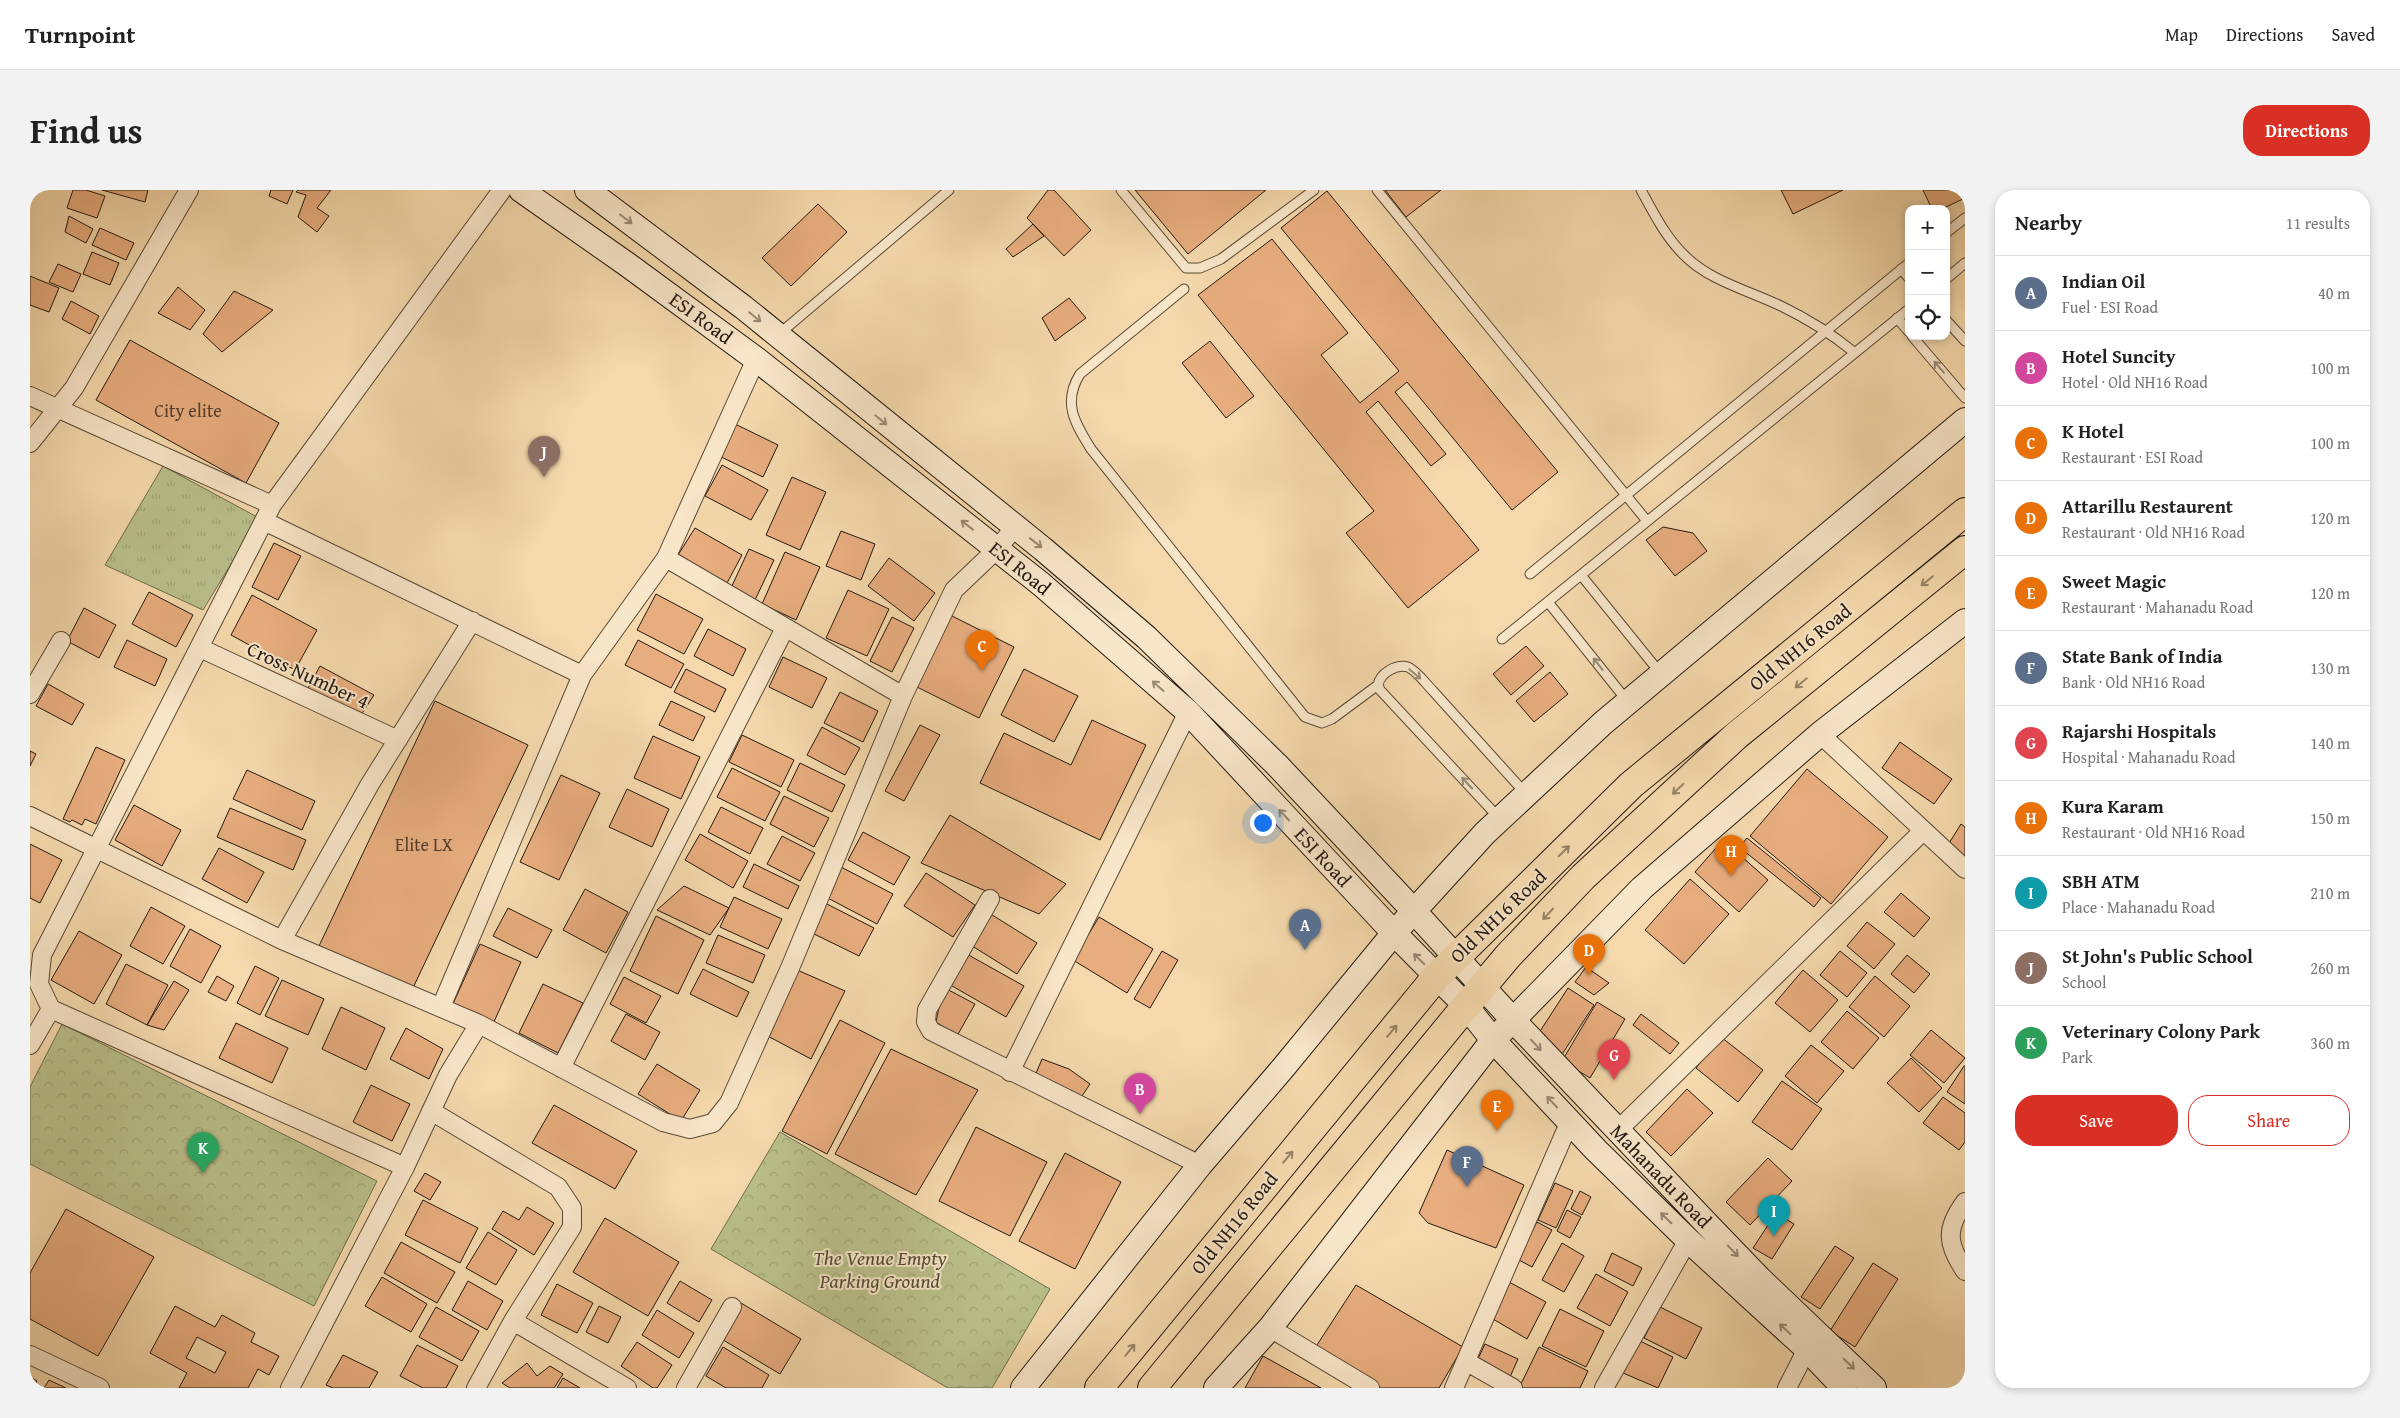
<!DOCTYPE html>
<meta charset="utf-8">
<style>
body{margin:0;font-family:"Gentium Book Plus",serif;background:#f2f2f2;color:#222}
.controls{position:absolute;right:15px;top:15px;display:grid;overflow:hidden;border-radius:10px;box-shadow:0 2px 8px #0003}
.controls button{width:45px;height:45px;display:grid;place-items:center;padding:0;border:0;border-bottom:1px solid #e0e0e0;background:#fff;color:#222;font:25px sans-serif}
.you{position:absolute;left:1232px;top:632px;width:18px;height:18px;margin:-12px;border:4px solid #fff;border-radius:50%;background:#1a73e8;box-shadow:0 0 0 8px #1a73e833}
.badge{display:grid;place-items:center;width:32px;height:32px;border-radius:50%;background:#d93025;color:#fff;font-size:16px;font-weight:700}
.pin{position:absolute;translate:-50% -41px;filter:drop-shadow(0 1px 2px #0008)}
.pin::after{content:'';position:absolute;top:26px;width:18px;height:15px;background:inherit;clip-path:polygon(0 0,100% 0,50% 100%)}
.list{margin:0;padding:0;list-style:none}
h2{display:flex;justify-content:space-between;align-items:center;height:65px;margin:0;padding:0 20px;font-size:21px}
h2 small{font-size:16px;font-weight:400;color:#767676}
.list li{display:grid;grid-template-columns:32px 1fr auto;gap:15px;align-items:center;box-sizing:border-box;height:75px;padding:0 20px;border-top:1px solid #e0e0e0}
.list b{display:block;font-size:19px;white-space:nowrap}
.list p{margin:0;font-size:16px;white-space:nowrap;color:#767676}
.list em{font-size:16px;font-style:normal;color:#767676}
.actions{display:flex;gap:10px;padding:15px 20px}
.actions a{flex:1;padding:11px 0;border:1px solid #d93025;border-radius:20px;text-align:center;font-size:18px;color:#d93025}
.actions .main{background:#d93025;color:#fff}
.icon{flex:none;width:28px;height:28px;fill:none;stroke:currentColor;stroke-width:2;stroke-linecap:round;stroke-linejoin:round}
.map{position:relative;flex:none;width:1935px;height:1198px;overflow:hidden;border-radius:20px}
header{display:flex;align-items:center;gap:30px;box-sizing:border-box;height:70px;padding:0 25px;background:#fff;border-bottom:1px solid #e0e0e0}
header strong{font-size:24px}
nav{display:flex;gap:28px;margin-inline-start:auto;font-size:18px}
.intro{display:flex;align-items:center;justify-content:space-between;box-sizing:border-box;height:120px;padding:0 30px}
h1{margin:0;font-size:35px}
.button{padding:12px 22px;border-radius:20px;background:#d93025;color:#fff;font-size:18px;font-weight:700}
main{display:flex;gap:30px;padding:0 30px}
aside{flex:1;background:#fff;border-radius:20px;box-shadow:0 2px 8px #0003}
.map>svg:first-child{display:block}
.grass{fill:url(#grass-tufts);stroke:#6e6c4e}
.park{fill:url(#park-crowns);stroke:#6e6c4e}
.building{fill:#e8ad7f;stroke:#231911;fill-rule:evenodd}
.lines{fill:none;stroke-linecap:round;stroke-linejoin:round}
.lane-casing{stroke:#584938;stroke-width:11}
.street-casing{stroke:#584938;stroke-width:20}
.secondary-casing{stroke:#231911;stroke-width:26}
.primary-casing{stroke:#231911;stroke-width:30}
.lane{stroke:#f8e6c9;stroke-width:9}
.street{stroke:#f8e6c9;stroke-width:18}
.secondary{stroke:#f8e6c9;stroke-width:24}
.primary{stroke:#f5d9ac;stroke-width:28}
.oneway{stroke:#988a76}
.oneway2{stroke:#968366}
.labels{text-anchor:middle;stroke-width:4;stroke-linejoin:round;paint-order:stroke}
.number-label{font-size:18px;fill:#543e2c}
.street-label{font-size:20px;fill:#231911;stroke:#f8e6c9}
.park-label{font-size:20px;font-style:italic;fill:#504b36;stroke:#f8e6c9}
</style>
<header>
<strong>Turnpoint</strong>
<nav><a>Map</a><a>Directions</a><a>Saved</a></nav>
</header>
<div class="intro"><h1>Find us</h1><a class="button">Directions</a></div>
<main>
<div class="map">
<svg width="1935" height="1198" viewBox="0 0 1935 1198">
<defs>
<pattern id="grass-tufts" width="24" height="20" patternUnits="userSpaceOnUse" patternTransform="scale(1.25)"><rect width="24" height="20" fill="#bac08b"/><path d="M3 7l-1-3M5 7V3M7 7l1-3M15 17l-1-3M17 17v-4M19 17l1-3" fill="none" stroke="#a0a477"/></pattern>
<pattern id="park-crowns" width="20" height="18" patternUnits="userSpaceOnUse" patternTransform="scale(1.25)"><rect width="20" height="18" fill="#bac08b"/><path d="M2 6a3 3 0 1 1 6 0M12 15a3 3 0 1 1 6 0" fill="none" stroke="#a0a477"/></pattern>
</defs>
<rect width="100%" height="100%" fill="#f5d9ac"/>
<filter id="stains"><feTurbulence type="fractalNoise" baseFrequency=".004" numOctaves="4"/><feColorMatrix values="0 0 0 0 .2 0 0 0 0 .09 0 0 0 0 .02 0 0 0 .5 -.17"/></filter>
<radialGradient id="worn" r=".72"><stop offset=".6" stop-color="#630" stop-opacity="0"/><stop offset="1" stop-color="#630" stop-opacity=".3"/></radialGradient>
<path class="grass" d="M133,276L229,328L173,420L75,375Z"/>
<path class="park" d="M32,834L347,991L284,1116L0,974V897Z
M750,942L1020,1099L962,1198H918L681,1059Z"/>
<path class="building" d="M43,0H56L75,6L67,28L37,18Z
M72,0H118L115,12Z
M241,0H263L257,14L239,6Z
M268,0H301L287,18L299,26L287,42L268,27L276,5L266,2Z
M1018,0H1024L1061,40L1034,66L997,28Z
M1105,0H1236L1158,64Z
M1355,0H1411L1376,27Z
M1751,0H1813L1763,24Z
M1893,0H1935V8L1912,19H1902Z
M1297,1L1528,282L1482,320L1377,192L1365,202L1416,264L1401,276L1348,211L1336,222L1449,360L1378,418L1316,343L1344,321L1168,105L1242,49L1318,143L1291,165L1330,213L1369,181L1251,38Z
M788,14L817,42L761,96L732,68Z
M39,26L63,39L56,53L35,42Z
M1003,34L1014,46L983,67L976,59Z
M70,38L104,53L96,70L62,55Z
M62,62L89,73L80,95L53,84Z
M28,74L51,84L43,102L19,92Z
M0,86L29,98L19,122L0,115Z
M148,97L175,120L160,140L128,123Z
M204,101L243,120L192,162L173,144Z
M1039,108L1056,128L1025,151L1012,128Z
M41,111L69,126L60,144L32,129Z
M100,150L249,233L216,293L66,210Z
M1180,151L1224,206L1196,228L1152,173Z
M703,233L748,255L733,287L687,265Z
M692,275L738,300L721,330L675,306Z
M762,287L796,302L770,360L736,345Z
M1633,337L1663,343L1677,361L1645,386L1616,350Z
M665,338L712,365L697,393L648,365Z
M811,341L845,354L831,390L796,376Z
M244,353L271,366L248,410L222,397Z
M719,359L744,370L725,410L701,398Z
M755,362L790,377L766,430L732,414Z
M859,368L905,403L884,431L838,396Z
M818,400L859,419L837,466L796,448Z
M119,402L163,425L146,457L102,434Z
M626,404L673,429L654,464L607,440Z
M222,405L287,440L265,480L201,445Z
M54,418L86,435L69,468L37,451Z
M920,425L984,457L949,528L885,496Z
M862,427L884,438L862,482L840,471Z
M678,439L716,459L703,486L664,466Z
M97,450L137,469L125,496L84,477Z
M608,450L654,474L641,498L595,475Z
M1496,456L1514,476L1481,505L1463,484Z
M753,467L797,488L782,518L739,497Z
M290,476L344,505L329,528L277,500Z
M656,479L696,499L685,522L644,502Z
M994,479L1048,506L1024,552L971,525Z
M1520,482L1538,504L1504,532L1486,511Z
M18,494L54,514L42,535L6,516Z
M810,502L848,521L833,552L794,533Z
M405,511L498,555L382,800L289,756Z
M641,511L675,527L663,551L629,535Z
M1062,530L1116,555L1070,650L950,593L974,543L1041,575Z
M890,535L910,545L874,611L855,601Z
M792,537L830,558L815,585L777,565Z
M712,545L764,570L751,597L699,572Z
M623,546L670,567L651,609L604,588Z
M1870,552L1922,589L1904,614L1852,578Z
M66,557L95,570L66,634L55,629L52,635L42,630L40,632L33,629Z
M0,561L6,564L0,576Z
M770,573L815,595L802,622L757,600Z
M702,578L750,602L735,631L687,607Z
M1777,579L1858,647L1801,714L1720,646Z
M217,580L285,611L272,640L203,609Z
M531,585L570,603L529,690L490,672Z
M597,599L639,619L622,657L579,637Z
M754,606L799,628L784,657L740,634Z
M104,615L151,640L132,676L85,650Z
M691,617L733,638L720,664L678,642Z
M200,618L276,650L263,680L187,647Z
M920,625L1036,694L1009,724L891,673Z
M1931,634L1935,637V681L1911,666Z
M833,642L880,667L864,695L818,670Z
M670,644L718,671L703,698L655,670Z
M752,646L785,663L770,691L737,674Z
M1717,648L1791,708L1784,717L1709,657Z
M1693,650L1738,690L1709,722L1665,682Z
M0,654L32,670L10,713L0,708Z
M189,658L234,682L217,713L172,689Z
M724,674L769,696L758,719L713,697Z
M809,676L863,704L847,734L794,706Z
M896,683L945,715L923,747L874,716Z
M1660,689L1699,724L1654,774L1615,740Z
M654,696L699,718L680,745L627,720Z
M555,699L598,722L576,763L533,740Z
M1871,703L1900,728L1884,747L1854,722Z
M704,707L752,729L738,759L690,737Z
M793,712L844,738L829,766L778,741Z
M121,717L155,736L133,774L100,756Z
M478,718L522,740L507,768L463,746Z
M959,723L1007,753L987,784L939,754Z
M626,726L674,750L648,804L600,781Z
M1069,727L1123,759L1097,803L1043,770Z
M1837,732L1865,754L1844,779L1817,756Z
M160,739L191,756L171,793L140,776Z
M49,741L92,765L64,814L21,790Z
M688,745L735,765L723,793L676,773Z
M450,754L491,772L463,834L422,816Z
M1132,761L1148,770L1120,818L1104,809Z
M1810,761L1837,783L1817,807L1790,785Z
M935,763L994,796L976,827L917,793Z
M1877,765L1900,784L1884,803L1861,784Z
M96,774L138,795L117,835L76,814Z
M225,776L249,788L230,825L207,813Z
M1556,777L1579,793L1564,805L1545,792Z
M673,779L719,802L707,827L660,804Z
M765,779L815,801L781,869L732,843Z
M1773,780L1808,810L1780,842L1745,813Z
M187,786L204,796L196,811L178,802Z
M1845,786L1880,816L1854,847L1819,817Z
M594,787L631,806L616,833L580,814Z
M252,790L294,809L278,845L235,826Z
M144,791L159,800L134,840L117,835Z
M513,794L553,813L528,863L489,843Z
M913,797L945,814L927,846L906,832Z
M1538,798L1564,815L1531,866L1505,849Z
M1567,812L1595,829L1560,888L1532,871Z
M311,817L355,838L336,880L292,859Z
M1817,821L1849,848L1823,879L1791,852Z
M596,824L630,842L615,870L581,851Z
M1611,824L1649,853L1640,864L1603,835Z
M810,830L855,853L797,964L752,941Z
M206,833L258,858L242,893L189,868Z
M376,838L413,859L399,889L360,869Z
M1901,840L1935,868L1914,893L1880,865Z
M1691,847L1733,880L1708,912L1666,878Z
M1781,855L1814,881L1787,913L1755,886Z
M861,859L948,900L886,1005L805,964Z
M1881,868L1912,898L1889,922L1857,893Z
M1012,869L1039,879L1060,894L1050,909L1004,888Z
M627,874L670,900L651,931L608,904Z
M1934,876H1935V914L1917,902Z
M1752,891L1792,919L1762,960L1722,932Z
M341,895L380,914L362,951L323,932Z
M1657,899L1683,923L1641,966L1616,942Z
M1913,907L1935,923V952L1929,960L1893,933Z
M524,915L607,961L585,999L502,953Z
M946,937L1017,972L980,1046L909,1011Z
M1417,960L1494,995L1466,1058L1398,1033L1389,1023Z
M1035,963L1091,992L1045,1079L989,1051Z
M1738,968L1762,991L1720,1035L1696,1012Z
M395,983L411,992L400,1010L384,1001Z
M1525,993L1543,1001L1526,1038L1508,1030Z
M1550,1001L1561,1007L1552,1025L1541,1019Z
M393,1010L448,1038L430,1073L375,1045Z
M497,1017L524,1033L504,1065L462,1039L473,1021L489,1030Z
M36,1019L124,1067L68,1166L0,1129V1083Z
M1537,1020L1551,1027L1540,1048L1527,1041Z
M1746,1023L1764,1034L1742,1069L1723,1058Z
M575,1028L649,1072L618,1126L543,1082Z
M1507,1032L1522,1040L1502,1077L1487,1069Z
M458,1042L487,1060L466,1095L436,1078Z
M371,1052L425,1082L407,1113L354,1083Z
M1532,1053L1554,1066L1534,1102L1512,1090Z
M1805,1056L1824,1068L1790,1119L1771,1107Z
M1582,1063L1612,1078L1603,1096L1574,1081Z
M1843,1073L1868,1089L1825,1157L1800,1141Z
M1566,1084L1598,1102L1580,1136L1547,1118Z
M352,1087L397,1114L381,1142L335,1116Z
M438,1091L473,1111L457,1140L422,1120Z
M650,1091L682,1110L669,1132L637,1113Z
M1479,1092L1516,1112L1497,1149L1463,1129Z
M527,1094L563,1113L547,1143L511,1125Z
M1326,1095L1433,1157L1409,1198H1349L1285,1158Z
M711,1113L771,1149L750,1184L690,1148Z
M145,1116L185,1137L192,1125L225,1143L221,1152L249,1166L239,1185L228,1179L218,1198H149L157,1183L120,1163ZM167,1147L196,1162L185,1183L156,1168Z
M569,1116L591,1127L578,1153L556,1142Z
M406,1117L449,1141L432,1171L389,1147Z
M1630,1117L1672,1138L1656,1169L1614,1148Z
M1530,1119L1574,1141L1556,1177L1512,1156Z
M627,1120L664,1143L649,1168L612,1145Z
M1610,1151L1643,1167L1628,1198L1593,1183Z
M607,1152L642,1175L627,1198H623L591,1176Z
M1455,1154L1488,1169L1480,1187L1446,1173Z
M387,1155L428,1176L416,1198H393L370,1186Z
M693,1157L739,1185L732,1198H696L676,1186Z
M1509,1157L1558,1181L1550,1198H1489Z
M313,1165L348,1182L339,1198H303L296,1195Z
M1233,1166L1291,1198H1215Z
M497,1173L507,1186L520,1176L533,1184L524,1198H480L472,1193Z
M0,1187L7,1191L3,1198H0Z
M533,1188L550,1198H527Z
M19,1190L36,1198H14Z"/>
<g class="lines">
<g class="lane-casing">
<path id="lane" d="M1091,0L1156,78H1170L1191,69L1284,0
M1347,0L1617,331
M1611,0C1623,22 1635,46 1653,64C1679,91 1718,100 1751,116C1778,129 1802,144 1825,163
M1916,43L1935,28
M1871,79L1879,88
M1916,89L1935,73
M1154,99L1050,184C1032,213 1045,233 1061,259L1275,527L1292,533L1302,529L1348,495C1350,483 1366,474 1378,477C1387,481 1396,494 1403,501C1434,535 1465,570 1496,604
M1867,128L1879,142
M1916,130L1935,151
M748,145L919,0
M1882,146L1935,208
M1500,384L1879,73
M1551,385L1631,484
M1518,412L1598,512
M1472,449L1879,119
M1348,495L1350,500L1470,629"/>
</g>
<g class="street-casing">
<path id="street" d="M0,206L242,315
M0,253L44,198L159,0
M234,331L552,485
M636,368L873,506
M170,458L368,550
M0,504L31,451
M1790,544L1935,679
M0,626L252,750L449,834L633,932L660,939L683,933L699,913L760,778L873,506L924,400L967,359L985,337
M960,709L897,820L896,832L901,841L1170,975
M252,750L340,594L442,431
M411,817L552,485L636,368L726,169
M21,819L375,977
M0,855L21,819L9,794L12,765L242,315L472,0
M531,878L755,438
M980,882L1158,522
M401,921L528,997L542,1018V1037L483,1131L446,1198
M1587,941L1893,641
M1935,1012C1915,1039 1917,1054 1935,1081
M483,1131L597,1198
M1240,1138L1340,1198
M0,1165L70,1198
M1437,1172L1483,1198
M260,1198L375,977L418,885L449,834
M656,1198L702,1117
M1424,1198L1540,931
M1574,1198L1658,1050
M1757,1198L1777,1159"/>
</g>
<g class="secondary-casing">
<path id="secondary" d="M491,0L598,75L726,169L1011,394L1158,522L1364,743L1436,816L1463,850L1566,960L1658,1050L1777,1159L1814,1198
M557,0L713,117L1013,359L1116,447L1247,575L1383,720L1483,830L1677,1034L1730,1089L1844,1198
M993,1198L1170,975L1253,878L1364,743L1455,643L1573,533L1935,230
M1186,1198L1240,1138L1463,850L1483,830L1612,698L1790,544L1935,431"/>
</g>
<g class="primary-casing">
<path id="primary" d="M1069,1198L1407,786L1601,595L1935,322
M1122,1198L1436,816L1478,766L1553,687L1707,545L1935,360"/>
</g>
<use href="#lane" class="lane"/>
<use href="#street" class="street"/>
<use href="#secondary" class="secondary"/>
<use href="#primary" class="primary"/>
</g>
<defs><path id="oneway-shaft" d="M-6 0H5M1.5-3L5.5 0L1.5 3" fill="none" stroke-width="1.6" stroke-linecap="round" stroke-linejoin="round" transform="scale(1.25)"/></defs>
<g class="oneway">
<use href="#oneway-shaft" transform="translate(596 29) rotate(37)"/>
<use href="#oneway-shaft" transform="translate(725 127) rotate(39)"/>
<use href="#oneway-shaft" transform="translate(1909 177) rotate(-131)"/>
<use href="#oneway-shaft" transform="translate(851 230) rotate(39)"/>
<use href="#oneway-shaft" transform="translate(937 335) rotate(-142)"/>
<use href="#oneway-shaft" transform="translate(1006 353) rotate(38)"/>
<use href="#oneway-shaft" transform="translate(1568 474) rotate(-128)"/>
<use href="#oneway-shaft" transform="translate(1385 484) rotate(40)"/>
<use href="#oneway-shaft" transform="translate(1128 496) rotate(-139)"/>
<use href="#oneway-shaft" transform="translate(1437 593) rotate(-133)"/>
<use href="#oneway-shaft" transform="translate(1254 625) rotate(-133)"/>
<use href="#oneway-shaft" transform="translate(1389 769) rotate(-135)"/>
<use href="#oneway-shaft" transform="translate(1506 855) rotate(47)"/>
<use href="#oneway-shaft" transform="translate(1522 912) rotate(-133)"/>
<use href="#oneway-shaft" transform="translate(1636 1028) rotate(-136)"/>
<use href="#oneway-shaft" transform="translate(1703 1061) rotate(46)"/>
<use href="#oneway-shaft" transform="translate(1755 1139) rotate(-137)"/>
<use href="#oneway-shaft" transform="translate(1819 1174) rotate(44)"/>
</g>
<g class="oneway2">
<use href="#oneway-shaft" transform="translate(1897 391) rotate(141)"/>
<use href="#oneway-shaft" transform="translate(1771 493) rotate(141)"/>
<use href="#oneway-shaft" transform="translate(1648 599) rotate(137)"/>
<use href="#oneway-shaft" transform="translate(1534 661) rotate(-44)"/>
<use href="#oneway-shaft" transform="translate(1518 724) rotate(133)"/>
<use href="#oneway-shaft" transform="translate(1362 841) rotate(-50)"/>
<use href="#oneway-shaft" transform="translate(1258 967) rotate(-50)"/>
<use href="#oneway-shaft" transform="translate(1100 1160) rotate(-51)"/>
</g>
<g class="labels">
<g class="number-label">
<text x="158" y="227">City elite</text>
<text x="394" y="661">Elite LX</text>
</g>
<g class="street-label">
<text transform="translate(671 128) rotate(36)" y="7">ESI Road</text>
<text transform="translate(990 378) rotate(39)" y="7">ESI Road</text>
<text transform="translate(1770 457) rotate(-39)" y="7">Old NH16 Road</text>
<text transform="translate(278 485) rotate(25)" y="7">Cross Number 4</text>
<text transform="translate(1293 667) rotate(47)" y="7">ESI Road</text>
<text transform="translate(1468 726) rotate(-44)" y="7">Old NH16 Road</text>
<text transform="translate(1631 986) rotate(46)" y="7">Mahanadu Road</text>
<text transform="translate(1204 1033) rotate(-51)" y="7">Old NH16 Road</text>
</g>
<g class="park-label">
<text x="850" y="1075">The Venue Empty<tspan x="850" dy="23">Parking Ground</tspan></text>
</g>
</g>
<rect width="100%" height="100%" filter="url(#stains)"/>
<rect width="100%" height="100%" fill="url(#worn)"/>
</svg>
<div class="controls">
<button>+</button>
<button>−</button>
<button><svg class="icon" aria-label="locate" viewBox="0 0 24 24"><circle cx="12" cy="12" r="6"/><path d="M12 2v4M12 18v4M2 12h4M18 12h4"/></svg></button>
</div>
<div class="you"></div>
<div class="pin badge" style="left:1275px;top:760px;background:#5c6f8a">A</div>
<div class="pin badge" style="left:1110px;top:924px;background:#d1479c">B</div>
<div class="pin badge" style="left:952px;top:481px;background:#e8710a">C</div>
<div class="pin badge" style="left:1559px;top:785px;background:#e8710a">D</div>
<div class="pin badge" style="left:1467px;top:941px;background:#e8710a">E</div>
<div class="pin badge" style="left:1437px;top:997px;background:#5c6f8a">F</div>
<div class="pin badge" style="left:1584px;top:890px;background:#e0444e">G</div>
<div class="pin badge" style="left:1701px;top:686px;background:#e8710a">H</div>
<div class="pin badge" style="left:1744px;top:1046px;background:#0f9aa8">I</div>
<div class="pin badge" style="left:514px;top:287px;background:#8d6e63">J</div>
<div class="pin badge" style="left:173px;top:983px;background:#2e9e5b">K</div>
</div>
<aside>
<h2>Nearby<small>11 results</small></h2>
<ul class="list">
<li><span class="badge" style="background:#5c6f8a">A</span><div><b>Indian Oil</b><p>Fuel · ESI Road</p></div><em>40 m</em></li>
<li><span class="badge" style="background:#d1479c">B</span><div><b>Hotel Suncity</b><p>Hotel · Old NH16 Road</p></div><em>100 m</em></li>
<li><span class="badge" style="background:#e8710a">C</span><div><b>K Hotel</b><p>Restaurant · ESI Road</p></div><em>100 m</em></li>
<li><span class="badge" style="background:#e8710a">D</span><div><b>Attarillu Restaurent</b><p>Restaurant · Old NH16 Road</p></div><em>120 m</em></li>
<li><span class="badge" style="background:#e8710a">E</span><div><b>Sweet Magic</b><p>Restaurant · Mahanadu Road</p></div><em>120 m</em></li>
<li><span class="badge" style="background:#5c6f8a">F</span><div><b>State Bank of India</b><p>Bank · Old NH16 Road</p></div><em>130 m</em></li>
<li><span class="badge" style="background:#e0444e">G</span><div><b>Rajarshi Hospitals</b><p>Hospital · Mahanadu Road</p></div><em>140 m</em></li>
<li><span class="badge" style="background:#e8710a">H</span><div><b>Kura Karam</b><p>Restaurant · Old NH16 Road</p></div><em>150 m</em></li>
<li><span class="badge" style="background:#0f9aa8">I</span><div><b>SBH ATM</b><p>Place · Mahanadu Road</p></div><em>210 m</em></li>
<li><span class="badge" style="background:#8d6e63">J</span><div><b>St John's Public School</b><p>School</p></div><em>260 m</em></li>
<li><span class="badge" style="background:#2e9e5b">K</span><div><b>Veterinary Colony Park</b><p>Park</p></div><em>360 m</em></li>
</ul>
<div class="actions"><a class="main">Save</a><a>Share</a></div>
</aside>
</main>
